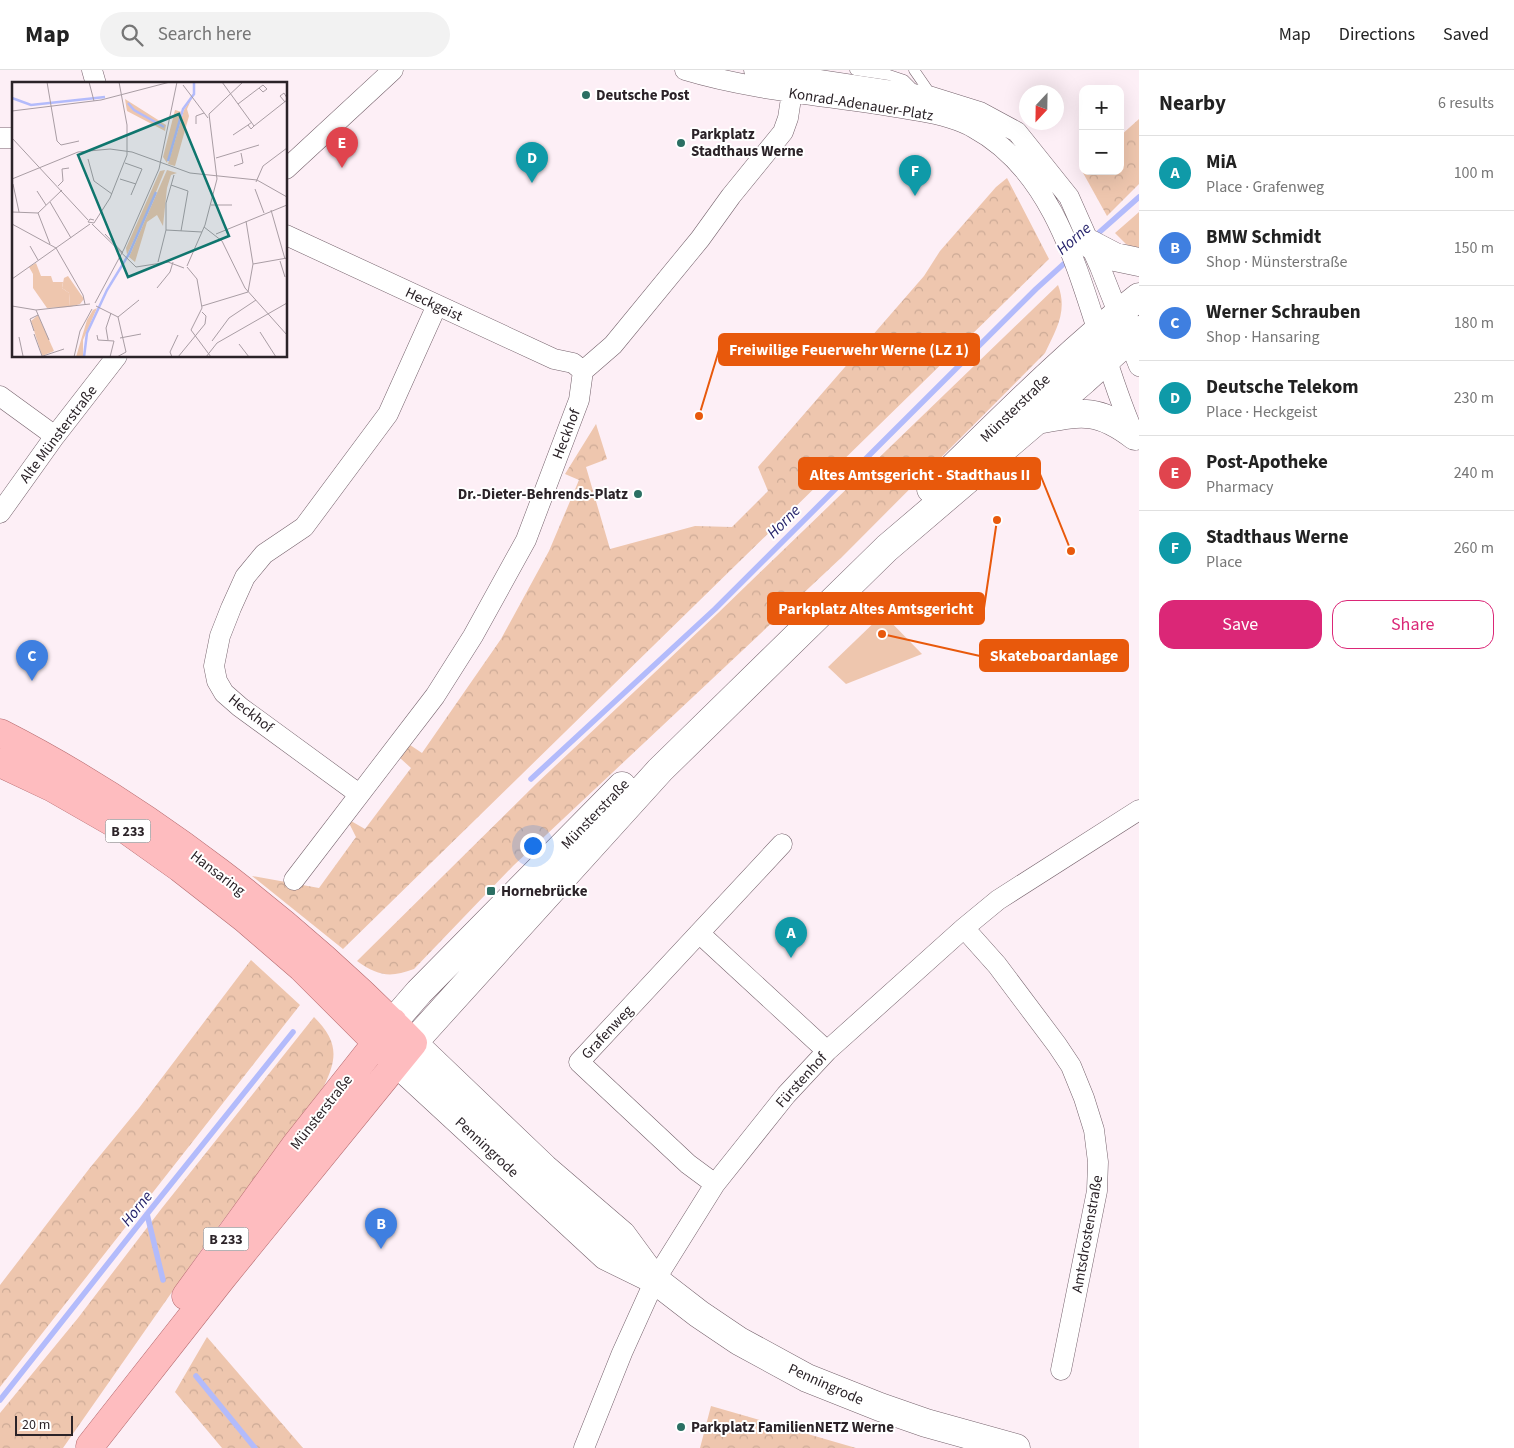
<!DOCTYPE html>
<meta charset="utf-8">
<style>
body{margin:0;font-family:"Source Sans 3",sans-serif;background:#f2f2f2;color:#222}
.controls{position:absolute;right:15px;top:15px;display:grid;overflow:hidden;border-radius:10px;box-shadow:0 5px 20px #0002}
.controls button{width:45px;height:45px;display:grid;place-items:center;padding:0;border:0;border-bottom:1px solid #e0e0e0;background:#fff;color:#222;font:25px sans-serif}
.compass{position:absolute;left:1019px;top:15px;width:45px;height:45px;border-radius:50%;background:#fff;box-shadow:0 5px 20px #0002;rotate:202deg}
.scale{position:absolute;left:15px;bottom:12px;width:58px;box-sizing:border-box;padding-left:5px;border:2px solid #2b2328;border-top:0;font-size:14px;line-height:18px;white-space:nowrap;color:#2b2328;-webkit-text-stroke:4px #fff;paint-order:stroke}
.you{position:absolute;left:532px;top:775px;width:18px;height:18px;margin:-12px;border:4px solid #fff;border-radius:50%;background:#1a73e8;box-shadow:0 0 0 8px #1a73e833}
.badge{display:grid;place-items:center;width:32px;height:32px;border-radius:50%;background:#db2777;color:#fff;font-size:16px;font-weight:700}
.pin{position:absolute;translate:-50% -41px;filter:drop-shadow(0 1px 2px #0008)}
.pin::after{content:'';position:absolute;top:26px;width:18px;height:15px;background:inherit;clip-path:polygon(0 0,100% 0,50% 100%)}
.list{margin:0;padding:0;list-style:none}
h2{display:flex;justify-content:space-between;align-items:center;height:65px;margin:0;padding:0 20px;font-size:21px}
h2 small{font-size:16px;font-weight:400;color:#767676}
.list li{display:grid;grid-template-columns:32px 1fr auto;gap:15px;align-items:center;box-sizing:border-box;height:75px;padding:0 20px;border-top:1px solid #e0e0e0}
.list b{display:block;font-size:19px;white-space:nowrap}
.list p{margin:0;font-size:16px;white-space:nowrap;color:#767676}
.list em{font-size:16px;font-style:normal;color:#767676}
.actions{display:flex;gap:10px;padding:15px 20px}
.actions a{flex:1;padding:11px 0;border:1px solid #db2777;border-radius:15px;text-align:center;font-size:18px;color:#db2777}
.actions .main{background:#db2777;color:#fff}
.icon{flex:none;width:28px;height:28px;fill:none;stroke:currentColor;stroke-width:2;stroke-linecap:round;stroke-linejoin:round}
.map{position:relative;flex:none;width:1139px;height:1378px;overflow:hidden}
header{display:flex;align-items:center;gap:30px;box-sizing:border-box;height:70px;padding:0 25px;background:#fff;border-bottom:1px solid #e0e0e0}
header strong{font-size:24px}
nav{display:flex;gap:28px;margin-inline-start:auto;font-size:18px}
.search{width:350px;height:45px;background:#f2f2f2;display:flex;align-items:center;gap:12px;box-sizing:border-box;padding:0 18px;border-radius:28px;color:#767676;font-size:19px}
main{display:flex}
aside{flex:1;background:#fff}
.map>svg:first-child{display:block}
.forest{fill:url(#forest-crowns)}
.garden{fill:#eec6ae}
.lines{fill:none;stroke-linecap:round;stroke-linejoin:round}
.stream{stroke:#b3bbfb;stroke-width:5.5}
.lane-casing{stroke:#75626c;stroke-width:11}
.street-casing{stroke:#75626c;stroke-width:21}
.secondary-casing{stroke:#75626c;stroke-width:29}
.primary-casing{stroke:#b46a6e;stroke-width:29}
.lane{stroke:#fff;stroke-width:10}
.street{stroke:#fff;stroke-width:20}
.secondary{stroke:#fff;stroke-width:28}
.primary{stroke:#febcbf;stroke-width:28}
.poi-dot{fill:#2b6f63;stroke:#fff;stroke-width:2}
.labels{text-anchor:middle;stroke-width:4;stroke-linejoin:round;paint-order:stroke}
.shield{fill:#fff;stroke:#6b6568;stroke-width:1}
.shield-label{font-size:14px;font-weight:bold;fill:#2b2328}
.poi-label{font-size:15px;font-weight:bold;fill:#2b2328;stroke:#fff;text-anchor:start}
.street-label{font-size:15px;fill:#2b2328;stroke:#fff}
.water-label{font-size:16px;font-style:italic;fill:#27246c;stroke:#fff}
.inset-river{fill:none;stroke:#b3bbfb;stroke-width:2.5}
.inset-road{fill:none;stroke:#a99da4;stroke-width:1}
.view{fill:#0f766e;fill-opacity:0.15;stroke:#0f766e;stroke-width:2.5}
.inset-edge{fill:none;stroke:#2b2328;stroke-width:2.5}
.leader{fill:none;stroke:#e8590c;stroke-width:2}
.callout-dot{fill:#e8590c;stroke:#fff;stroke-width:2}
.callout{fill:#e8590c;stroke:#e8590c;stroke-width:2}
.callout-label{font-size:16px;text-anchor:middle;font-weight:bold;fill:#fff}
</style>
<header>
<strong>Map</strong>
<div class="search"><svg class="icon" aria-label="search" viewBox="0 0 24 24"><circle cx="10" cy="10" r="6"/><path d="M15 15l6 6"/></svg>Search here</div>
<nav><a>Map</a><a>Directions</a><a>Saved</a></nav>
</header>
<main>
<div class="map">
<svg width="1139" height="1378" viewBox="0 0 1139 1378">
<defs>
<pattern id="forest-crowns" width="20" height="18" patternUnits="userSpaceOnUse" patternTransform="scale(1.25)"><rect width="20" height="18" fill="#eec6ae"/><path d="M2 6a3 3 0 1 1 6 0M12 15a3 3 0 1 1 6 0" fill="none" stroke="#ccaa96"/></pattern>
</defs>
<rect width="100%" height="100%" fill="#fdeff6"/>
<path class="forest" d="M1139,49V114L1107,146L1082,101H1120V66Z
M1007,108L1049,189L343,879L252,806L319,818L356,767L349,753L351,751L365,759L411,698L400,688L410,675L422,683L501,569L549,481L579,410L565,404L596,354L607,389L586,397L610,479L695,456L732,457L768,421L758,397L924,206L940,181L996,117Z
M1139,142V180L1126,174L1115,163Z
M1058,215C1068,241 1056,260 1045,283L843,486L513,796L414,899C390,908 378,906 357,891L536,714L718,543Z
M251,890L300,935L0,1317V1215L89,1099L139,1038Z
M314,947C338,971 338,987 324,1016L209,1169L63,1378H0V1343L78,1248L162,1138Z
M207,1267L303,1378H222L175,1322Z
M711,1336L856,1378H700Z"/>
<path class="garden" d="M883,544L922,584L846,614L828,597Z"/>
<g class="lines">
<path class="stream" d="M1094,167L1139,127
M531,709L715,539L1036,219L1068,190
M147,1144L163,1210
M196,1306L255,1378
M0,1330L147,1144L293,962"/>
<g class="lane-casing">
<path id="lane" d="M855,0L889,5L904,10L916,22
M914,0L932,26"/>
</g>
<g class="street-casing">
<path id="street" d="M92,0L96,14
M685,0C761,23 841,26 919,41C937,44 958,49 974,58C1048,98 1074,187 1098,262C1109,298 1121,335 1136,369
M754,0L932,27L980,42L1017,62L1069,127L1100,197L1139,296
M0,68H14
M286,99L393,0
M286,165L554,289L573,293L583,301
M0,326L55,366
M0,443L55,366L117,286
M359,724L240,637L224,623L217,611L214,596L220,566L231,538L245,507L264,484L304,457L388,344L437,235
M294,810L435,626L473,566L526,470L579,330L583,301L613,275L700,169L731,126L783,62L788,48L792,22
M964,858L997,895L1057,975L1071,996L1084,1028L1094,1060L1098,1092L1097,1121L1061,1300
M699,863L827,981
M715,1114L688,1094L579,992L782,774
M584,1378L622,1283L655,1210L715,1114L786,1025L827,981L964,858L998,830L1139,740"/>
</g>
<g class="secondary-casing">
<path id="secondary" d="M1090,174L1115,187L1139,192
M1037,350C1081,342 1097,337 1135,366
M931,419C999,353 1065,285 1139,227
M393,952L419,922L622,716
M396,992L606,1186L655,1210L699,1244L739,1271L807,1308L880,1337L926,1353L1016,1378
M655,1210L622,1165L544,1098L413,973L660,700L887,478L1084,310L1139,260"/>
</g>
<g class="primary-casing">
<path id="primary" d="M0,663C150,739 296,854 413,973L222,1208L90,1376
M0,693L53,718L128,761L180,798L244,848L302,898L390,986
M186,1226L295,1076L393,952"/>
</g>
<use href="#lane" class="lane"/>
<use href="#street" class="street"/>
<use href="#secondary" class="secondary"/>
<use href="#primary" class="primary"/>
</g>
<g class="poi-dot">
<circle cx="586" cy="25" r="5"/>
<circle cx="681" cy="73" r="5"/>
<circle cx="638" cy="424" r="5"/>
<rect x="486" y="816" width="10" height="10" rx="2.5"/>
<circle cx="681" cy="1357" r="5"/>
</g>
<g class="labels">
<g class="shield">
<rect x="105.5" y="749.5" width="45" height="23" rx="4"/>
<rect x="203.5" y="1157.5" width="45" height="23" rx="4"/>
</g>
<g class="shield-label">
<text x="128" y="766">B 233</text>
<text x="226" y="1174">B 233</text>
</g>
<g class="poi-label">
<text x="596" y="30">Deutsche Post</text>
<text x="691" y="69">Parkplatz<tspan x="691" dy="17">Stadthaus Werne</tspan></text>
<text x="628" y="429" text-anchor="end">Dr.-Dieter-Behrends-Platz</text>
<text x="501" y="826">Hornebrücke</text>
<text x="691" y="1362">Parkplatz FamilienNETZ Werne</text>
</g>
<g class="street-label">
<text transform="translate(861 34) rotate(9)" y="5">Konrad-Adenauer-Platz</text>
<text transform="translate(434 234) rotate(25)" y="5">Heckgeist</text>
<text transform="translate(1015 338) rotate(-44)" y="5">Münsterstraße</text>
<text transform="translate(58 364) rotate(-53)" y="5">Alte Münsterstraße</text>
<text transform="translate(566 364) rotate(-69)" y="5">Heckhof</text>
<text transform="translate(251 643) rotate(38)" y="5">Heckhof</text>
<text transform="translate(595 744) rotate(-46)" y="5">Münsterstraße</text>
<text transform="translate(218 803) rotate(37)" y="5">Hansaring</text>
<text transform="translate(607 962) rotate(-47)" y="5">Grafenweg</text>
<text transform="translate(801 1010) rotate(-48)" y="5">Fürstenhof</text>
<text transform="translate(321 1042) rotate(-52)" y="5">Münsterstraße</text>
<text transform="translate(487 1077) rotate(43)" y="5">Penningrode</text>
<text transform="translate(1087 1164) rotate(-80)" y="5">Amtsdrostenstraße</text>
<text transform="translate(826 1314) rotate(24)" y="5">Penningrode</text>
</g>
<g class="water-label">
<text transform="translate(1073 168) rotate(-41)" y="6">Horne</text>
<text transform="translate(783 451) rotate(-45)" y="6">Horne</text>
<text transform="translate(136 1138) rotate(-51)" y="6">Horne</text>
</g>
</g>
<g transform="translate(12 12)">
<rect width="275" height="275" fill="#fdeff6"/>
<path d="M56,194L72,217L68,222L58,225L57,211L50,206L52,196Z" fill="#eec6ae"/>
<path d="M180,16L175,27L177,34L163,84L156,82L172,28ZM113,17L154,43L153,49L115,29ZM163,28L170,30L155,81L151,75ZM153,88L144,110L115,173L114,166L148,89ZM155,88L165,91L159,93L155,106L151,144L145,133L135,140L123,180L117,175ZM24,181L29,194H39L41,200H51L50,206L57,211L58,225L35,226L21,206V192L17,185ZM85,226L71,258V275H64L75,238L81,228Z" fill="#eec6ae"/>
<path d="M26,233L42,269L30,274L19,239Z" fill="#eec6ae"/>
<path class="inset-river" d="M0,16L19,23L93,15M116,21L122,28L152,45M156,79L171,27L182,12V0M72,275L75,251L95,208L117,172L144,110"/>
<path class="inset-road" d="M35,0L45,59L49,63L67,59M77,0L82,19M210,0L242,44L239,47L236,43L240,40M171,3L196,36M273,20L268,14L272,11L275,16M226,22L251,3L255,7L251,10L247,6M0,29L89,18L158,0M184,42V34L192,31M242,44L275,18M221,53L236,43M0,56L76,138M204,76L247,63M76,77L82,99L100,112M113,81L130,87L119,113M222,84L231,81L229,71M0,97L66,70L98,67L120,70L178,91L245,98L275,115M108,97L124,102M244,100L251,84L275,66M1,102L7,130M159,103L176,109L169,149M46,104L51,99L50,87L57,86M243,107L252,131M25,109L34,123M38,120L59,156M199,123H220M259,128L273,177M0,130L26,131M26,131L38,162M26,131L50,108M82,138L78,137L76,140L82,141L98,116L115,73V43L107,0M234,139L241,182L236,210M0,142L44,166L71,213L73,222M80,142L124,185L156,180L172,186M192,145L210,159L233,206L275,253M154,148L190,150M93,152L111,171M204,152L275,123M18,164L26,178M268,179L273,195M146,180L154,148V121L162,93M241,182L275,176M175,184L193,143L205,97L197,32L231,0M175,185L185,197L190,226L179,248L199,275M0,197L78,142M145,206L158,190L161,180M83,221L112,167L147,87L165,0M0,224L24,228L78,222M84,224L106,235M190,224L236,210M24,228L37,258M106,235L127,218M22,249L18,237L26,233M248,250L264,275M22,252L30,274M85,253L86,258L102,259L98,275M7,255L11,274M108,256L129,252M96,258L94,246L99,231M200,259L217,236L244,218M227,262L237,275M2,275H23M28,275L52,267M62,275L68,249L80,227M105,275L114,270L106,235M160,275L158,270L166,253M166,275L193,242L194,234L190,230M194,275L205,261L275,221"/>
<path class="view" d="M167,32L217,154L116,195L66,73Z"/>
<rect width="275" height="275" class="inset-edge"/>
</g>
<path class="leader" d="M699 346L719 280M1071 481L1040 404M997 450L984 538M882 564L980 586"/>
<g class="callout-dot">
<circle cx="699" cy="346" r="5"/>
<circle cx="1071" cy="481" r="5"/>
<circle cx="997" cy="450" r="5"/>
<circle cx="882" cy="564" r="5"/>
</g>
<g class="callout">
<rect x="719" y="264" width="260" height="31" rx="5"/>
<rect x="799" y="388" width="241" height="31" rx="5"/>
<rect x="768" y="523" width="216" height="31" rx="5"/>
<rect x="980" y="570" width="148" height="31" rx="5"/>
</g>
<g class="callout-label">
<text x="849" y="285">Freiwilige Feuerwehr Werne (LZ 1)</text>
<text x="920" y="410">Altes Amtsgericht - Stadthaus II</text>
<text x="876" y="544">Parkplatz Altes Amtsgericht</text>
<text x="1054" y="591">Skateboardanlage</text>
</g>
</svg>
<div class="controls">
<button>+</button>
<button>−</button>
</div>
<svg class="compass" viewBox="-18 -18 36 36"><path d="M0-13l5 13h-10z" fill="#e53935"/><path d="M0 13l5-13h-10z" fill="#767676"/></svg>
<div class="scale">20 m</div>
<div class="you"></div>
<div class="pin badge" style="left:791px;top:888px;background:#0f9aa8">A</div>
<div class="pin badge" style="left:381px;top:1179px;background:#3f7fe0">B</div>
<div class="pin badge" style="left:32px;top:611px;background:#3f7fe0">C</div>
<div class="pin badge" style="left:532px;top:113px;background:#0f9aa8">D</div>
<div class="pin badge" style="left:342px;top:98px;background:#e0444e">E</div>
<div class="pin badge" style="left:915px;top:126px;background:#0f9aa8">F</div>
</div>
<aside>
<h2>Nearby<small>6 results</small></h2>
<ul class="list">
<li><span class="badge" style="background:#0f9aa8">A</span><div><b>MiA</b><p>Place · Grafenweg</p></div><em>100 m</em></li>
<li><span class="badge" style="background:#3f7fe0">B</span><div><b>BMW Schmidt</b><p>Shop · Münsterstraße</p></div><em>150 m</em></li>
<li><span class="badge" style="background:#3f7fe0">C</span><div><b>Werner Schrauben</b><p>Shop · Hansaring</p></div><em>180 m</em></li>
<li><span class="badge" style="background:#0f9aa8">D</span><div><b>Deutsche Telekom</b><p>Place · Heckgeist</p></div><em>230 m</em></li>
<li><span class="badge" style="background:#e0444e">E</span><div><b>Post-Apotheke</b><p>Pharmacy</p></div><em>240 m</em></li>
<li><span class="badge" style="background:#0f9aa8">F</span><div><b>Stadthaus Werne</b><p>Place</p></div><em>260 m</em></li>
</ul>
<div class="actions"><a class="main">Save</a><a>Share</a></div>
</aside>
</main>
